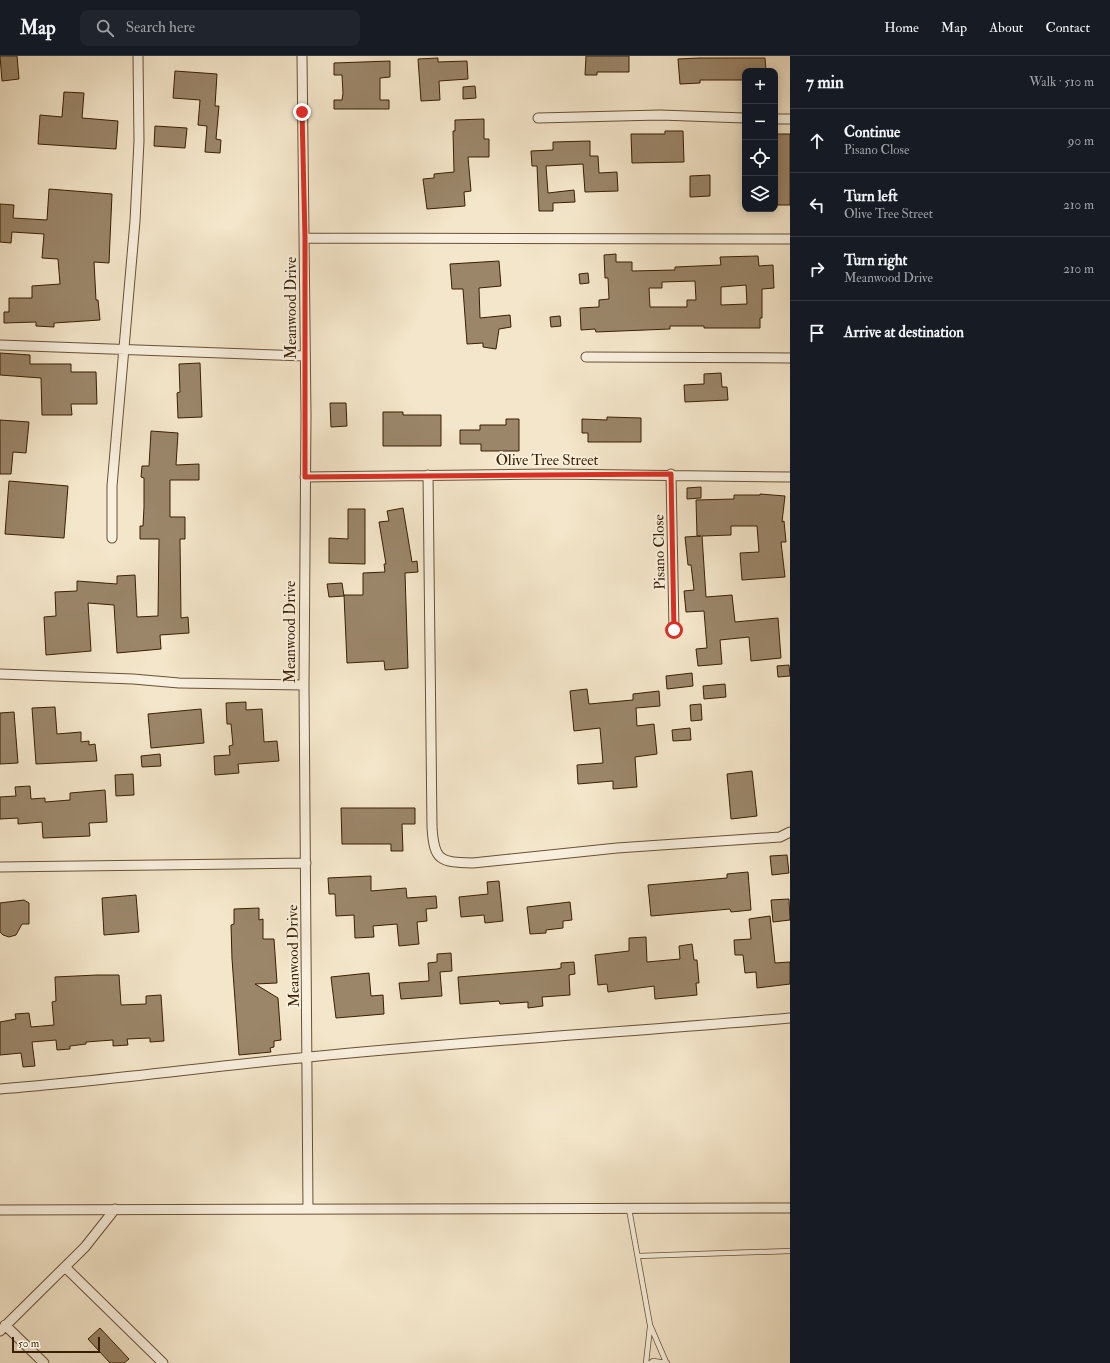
<!DOCTYPE html>
<meta charset="utf-8">
<style>
body{margin:0;font-family:"IM FELL Double Pica",serif;background:#20242c;color:#f1f3f6}
.controls{position:absolute;right:12px;top:12px;display:grid;overflow:hidden;border-radius:8px;box-shadow:0 2px 10px #0003}
.controls button{width:36px;height:36px;display:grid;place-items:center;padding:0;border:0;border-bottom:1px solid #363941;background:#171b24;color:#f1f3f6;font:20px sans-serif}
.scale{position:absolute;left:12px;bottom:10px;width:88px;box-sizing:border-box;padding-left:4px;border:2px solid #3a1f02;border-top:0;font-size:11px;line-height:14px;white-space:nowrap;color:#3a1f02;-webkit-text-stroke:3px #f8efdd;paint-order:stroke}
.stop{position:absolute;width:12px;height:12px;margin:-9px;border:3px solid #d93025;border-radius:50%;background:#fff}
.stop.end{background:#d93025;border-color:#fff;box-shadow:0 1px 4px #0008}
.list{margin:0;padding:0;list-style:none}
h2{display:flex;justify-content:space-between;align-items:center;height:52px;margin:0;padding:0 16px;font-size:17px}
h2 small{font-size:13px;font-weight:400;color:#9ea1a6}
.list li{display:grid;grid-template-columns:26px 1fr auto;gap:12px;align-items:center;box-sizing:border-box;height:64px;padding:0 16px;border-top:1px solid #363941}
.list b{display:block;font-size:15px;white-space:nowrap}
.list p{margin:0;font-size:13px;white-space:nowrap;color:#9ea1a6}
.list em{font-size:13px;font-style:normal;color:#9ea1a6}
.icon{flex:none;width:22px;height:22px;fill:none;stroke:currentColor;stroke-width:2;stroke-linecap:round;stroke-linejoin:round}
.map{position:relative;flex:none;width:790px;height:1307px;overflow:hidden}
header{display:flex;align-items:center;gap:24px;box-sizing:border-box;height:56px;padding:0 20px;background:#171b24;border-bottom:1px solid #363941}
header strong{font-size:19px}
nav{display:flex;gap:22px;margin-inline-start:auto;font-size:14px}
.search{width:280px;height:36px;background:#20242c;display:flex;align-items:center;gap:10px;box-sizing:border-box;padding:0 14px;border-radius:8px;color:#9ea1a6;font-size:15px}
main{display:flex}
aside{flex:1;background:#171b24}
.map>svg:first-child{display:block}
.building{fill:#9b866a;stroke:#3a1f02;fill-rule:evenodd}
.lines{fill:none;stroke-linecap:round;stroke-linejoin:round}
.service-casing{stroke:#685134;stroke-width:6}
.minor-casing{stroke:#685134;stroke-width:11}
.service{stroke:#f8efdd;stroke-width:4.5}
.minor{stroke:#f8efdd;stroke-width:9}
.route{stroke:#d93025;stroke-width:5}
.labels{text-anchor:middle;stroke-width:4;stroke-linejoin:round;paint-order:stroke}
.street-label{font-size:15px;fill:#3a1f02;stroke:#f8efdd}
</style>
<header>
<strong>Map</strong>
<div class="search"><svg class="icon" aria-label="search" viewBox="0 0 24 24"><circle cx="10" cy="10" r="6"/><path d="M15 15l6 6"/></svg>Search here</div>
<nav><a>Home</a><a>Map</a><a>About</a><a>Contact</a></nav>
</header>
<main>
<div class="map">
<svg width="790" height="1307" viewBox="0 0 790 1307">
<rect width="100%" height="100%" fill="#f4e6ca"/>
<filter id="stains"><feTurbulence type="fractalNoise" baseFrequency=".005" numOctaves="4"/><feColorMatrix values="0 0 0 0 .2 0 0 0 0 .09 0 0 0 0 .02 0 0 0 .5 -.17"/></filter>
<radialGradient id="worn" r=".72"><stop offset=".6" stop-color="#630" stop-opacity="0"/><stop offset="1" stop-color="#630" stop-opacity=".3"/></radialGradient>
<path class="building" d="M0,0H17L19,23L2,25Z
M586,0H629V16H597V19H585Z
M438,2V6L467,5L468,23L439,25L440,44L421,45L418,3Z
M699,2H765L766,14L745,15V24H700V27L680,28L678,3Z
M390,5V21L380,22V44H389V53H334V44H342L343,37L342,19H334V7Z
M175,15L217,18L215,50H219L216,83L221,84L220,97L205,96L207,70L198,69L200,44L173,42Z
M475,30L476,42L463,43V31Z
M64,36L84,37L82,62L118,65L116,93L38,88L40,59L62,61Z
M484,63V83H489V101H468L471,135L464,136L465,150L427,153L423,123L434,122V118L454,116L453,75H455V64Z
M155,70L187,72L185,92L154,90Z
M665,75H683L684,106L632,107L631,78H665Z
M775,78H790V149H775Z
M590,85V100H598L599,117L617,116L618,135L585,136L583,108L546,110L548,137L574,134L575,146L553,147V155H539L537,110H532L531,95L553,94V86Z
M710,119V140L690,141V120Z
M49,133L112,138L109,207L94,206L96,244H98L100,264L54,267V271L36,270V266L4,267V256H9V242H32V230L60,228L58,203L42,202L44,178L12,176L11,187L0,186V148L14,149L13,162L47,164Z
M616,198V206H632V215L675,214V211L721,209L720,201L758,200L759,210L773,209L774,232L762,233V262H760V272H704V270H670V273L596,276L595,273L581,274L580,252L599,251V244L609,243L608,222H605L604,199ZM695,225L696,244H687V251H650L649,232H662V226ZM746,229L747,248L721,249V231Z
M499,205L501,230L479,232L480,262L510,259L511,271L499,273L496,293L483,291V287L467,288L463,233H452L450,208Z
M588,217L589,227L580,228L579,218Z
M560,260L561,270L551,271L550,261Z
M0,297L30,299V308H71V316H96L97,348H71L72,359H42L41,322L0,319Z
M200,307L202,361L178,362L177,337L180,336L179,308Z
M721,317L722,331H727L728,344L685,346L684,329L704,328V318Z
M330,347H346L347,370L331,371Z
M383,356H403V359H441V390H383Z
M607,361L641,362V386H588V377H582V363L607,364Z
M506,363H519V395H481V388H460V374H480V369H506Z
M0,364L29,366L26,397L13,396L11,418H0Z
M151,375L178,377L176,409L199,408V424H170V461H185V483H180L181,562L188,561L189,577L160,579L161,593L117,597L114,549L88,547L91,595L46,599L44,561L56,560L55,536L77,535V525L117,528V520L135,519L137,561L158,560L159,483H140V470H143L144,451V422L141,421L142,410H149Z
M9,425L68,430L64,482L5,478Z
M701,431V442L687,443V432Z
M760,438L785,440L782,466L784,465L786,486H781L785,521L742,524L740,497L759,496L757,470H731V479L702,480L706,541L732,539L735,566L778,562L781,602L751,605L749,581L720,584L722,608L698,610L696,593L707,592L704,555L686,556L684,535L694,534L691,509H688L685,481L701,480H697L696,444L734,443V439H760Z
M403,452L412,506L417,505L418,516L405,517L408,612L385,614L384,605L347,607L344,539H363V517L385,516L384,508H386L379,466L389,465L387,455Z
M348,453H365V508L329,507V482L348,483Z
M342,527L344,540L329,541L327,528Z
M789,609L790,620L778,621L777,610Z
M692,617L693,630L667,633L666,620Z
M725,628L726,641L704,643L703,630Z
M587,633L589,648L633,644V638L659,635L660,650L636,652L637,670L654,668L657,698L635,701L637,731L613,733V725L578,728L577,709L603,707L600,672L574,675L570,635Z
M246,646V654L262,653L264,686L277,685L279,705L238,708L239,717L215,719L214,700L230,699L229,690L233,689L231,668H227L226,647Z
M701,648L702,664L691,665L690,649Z
M55,651L57,678L81,676V686L89,685V689L95,688L97,705L36,708L32,652Z
M201,653L204,687L151,692L148,658Z
M14,656L18,707L0,708V657Z
M690,672L691,684L673,685L672,674Z
M160,698L161,710L142,711L141,700Z
M752,715L757,760L731,763L727,718Z
M133,718L134,739L116,740L115,719Z
M30,730L31,743L45,742V746L70,744V737L105,734L107,766L89,767L90,780L43,782L42,766L18,768V762L0,763V741L16,740L15,731Z
M341,752H415V768H402L403,795H391V788H342Z
M787,799L789,817L772,819L770,800Z
M748,816L751,854L731,856L730,853L651,860L648,829L727,822V818Z
M371,820V835L406,832L407,842L436,840L437,852L426,853L427,865L417,866L419,888L399,890L397,868L373,870L374,881L355,882L354,859L336,860L335,838H329L328,822Z
M499,825L503,865L485,867L484,859L461,861L459,841L488,838L487,826Z
M136,839L139,876L104,879L102,842Z
M789,843L790,864L773,866L771,844Z
M24,844L29,847V868H22L16,879L9,881L3,879L0,876V847Z
M570,846L572,864L563,865V872L546,874V877L530,878L527,851Z
M259,852V864L263,863V883H274L277,927L255,928L278,942L281,984L274,985V991L270,992L271,996L239,999L232,903L231,869L234,868V853Z
M770,860L775,907L790,906V928L757,932L756,916L745,917L743,899H735L734,884L751,883L749,863Z
M646,881L647,906L680,903L679,890L692,888L694,904H697L699,927H696L697,939L655,943L654,930L608,936L607,928L598,929L595,899L629,895V882Z
M451,897L452,915L440,916L442,940L401,943L399,927L429,925L428,907L437,906V898Z
M574,906L575,918L569,919L570,939L542,941L543,950L528,952V946L500,948L499,945L460,948L458,921L557,913L561,912V907Z
M369,917L371,940L383,939L384,958L336,962L331,921Z
M97,919H119L121,949L146,948V940L161,939L164,985L150,986V982L127,983L128,989L113,990V984L86,986V988L70,990V993L57,994L56,984L32,986L35,1010L23,1011L21,997L0,999V966L16,963L15,958L29,957L31,971L54,969L52,946L56,945L55,921Z
M100,1272L129,1303L124,1307H110L88,1283Z"/>
<g class="lines">
<g class="service-casing">
<path id="service" d="M629,1153L650,1269L666,1306
M638,1200L790,1195
M646,1307L650,1271
M650,1307L653,1305L667,1307"/>
</g>
<g class="minor-casing">
<path id="minor" d="M302,0L306,359L304,629L308,1153
M538,62L660,59L745,62
M775,63H790
M305,182L790,183
M0,289L305,300
M586,301L790,302
M671,418L674,573
M428,419L432,771C434,806 441,806 473,807L617,792L780,781L790,776
M305,421L553,418L790,421
M112,482V430L135,165L139,85L138,0
M0,618L133,623L179,627L304,629
M0,811L306,807
M0,1033C103,1025 206,1011 309,1001C469,985 630,976 790,962
M0,1154L790,1152
M65,1211L163,1307
M5,1269L44,1307
M0,1275L85,1191L115,1153"/>
</g>
<use href="#service" class="service"/>
<use href="#minor" class="minor"/>
</g>
<g class="lines">
<path class="route" d="M302,56L305,182V421L671,418L674,574"/>
</g>
<g class="labels">
<g class="street-label">
<text transform="translate(291 252) rotate(-90)" y="5">Meanwood Drive</text>
<text x="547" y="409">Olive Tree Street</text>
<text transform="translate(659 496) rotate(-91)" y="5">Pisano Close</text>
<text transform="translate(290 576) rotate(-90)" y="5">Meanwood Drive</text>
<text transform="translate(293 900) rotate(-91)" y="5">Meanwood Drive</text>
</g>
</g>
<rect width="100%" height="100%" filter="url(#stains)"/>
<rect width="100%" height="100%" fill="url(#worn)"/>
</svg>
<div class="controls">
<button>+</button>
<button>−</button>
<button><svg class="icon" aria-label="locate" viewBox="0 0 24 24"><circle cx="12" cy="12" r="6"/><path d="M12 2v4M12 18v4M2 12h4M18 12h4"/></svg></button>
<button><svg class="icon" aria-label="layers" viewBox="0 0 24 24"><path d="M12 4l9 5-9 5-9-5zM3 14l9 5 9-5"/></svg></button>
</div>
<div class="scale">50 m</div>
<div class="stop" style="left:674px;top:574px"></div>
<div class="stop end" style="left:302px;top:56px"></div>
</div>
<aside>
<h2>7 min<small>Walk · 510 m</small></h2>
<ul class="list">
<li><svg class="icon" aria-label="ahead" viewBox="0 0 24 24"><path d="M12 20V5M6 11l6-6 6 6"/></svg><div><b>Continue</b><p>Pisano Close</p></div><em>90 m</em></li>
<li><svg class="icon" aria-label="left" viewBox="0 0 24 24"><path d="M17 20v-9H6M10 6l-5 5 5 5"/></svg><div><b>Turn left</b><p>Olive Tree Street</p></div><em>210 m</em></li>
<li><svg class="icon" aria-label="right" viewBox="0 0 24 24"><path d="M7 20v-9h11M14 6l5 5-5 5"/></svg><div><b>Turn right</b><p>Meanwood Drive</p></div><em>210 m</em></li>
<li><svg class="icon" aria-label="arrive" viewBox="0 0 24 24"><path d="M6 21V4h12l-3 4 3 4H6"/></svg><div><b>Arrive at destination</b></div></li>
</ul>
</aside>
</main>
